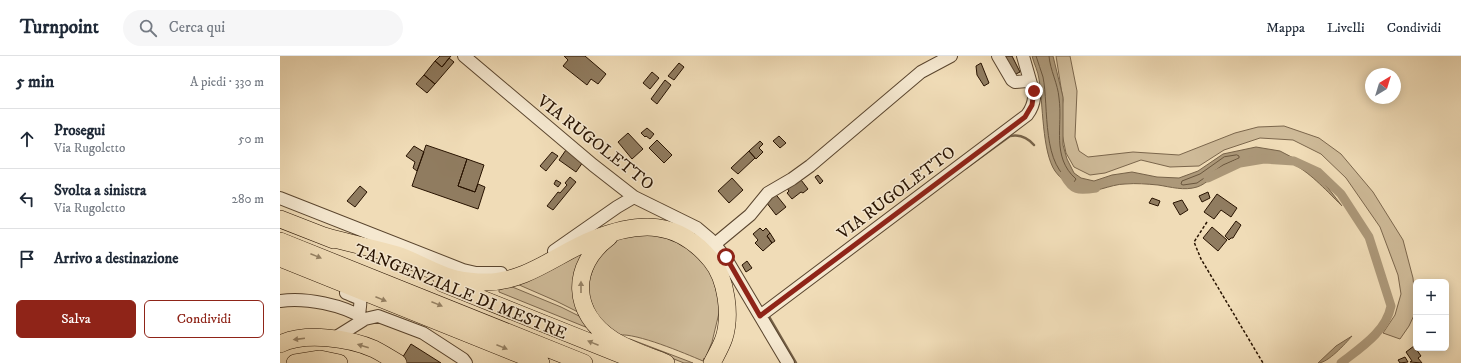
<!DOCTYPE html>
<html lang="it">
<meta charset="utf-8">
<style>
body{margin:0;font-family:"IM FELL DW Pica",serif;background:#f6f6f7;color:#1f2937}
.controls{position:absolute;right:12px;bottom:12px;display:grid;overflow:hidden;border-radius:6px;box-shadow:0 2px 10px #0003}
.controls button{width:36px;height:36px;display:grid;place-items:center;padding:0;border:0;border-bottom:1px solid #e0e1e3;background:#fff;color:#1f2937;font:20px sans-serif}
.compass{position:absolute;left:1085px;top:12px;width:36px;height:36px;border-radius:50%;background:#fff;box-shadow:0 2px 10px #0003;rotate:38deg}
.stop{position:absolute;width:12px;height:12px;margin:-9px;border:3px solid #8f2418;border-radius:50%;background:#fff}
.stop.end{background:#8f2418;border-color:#fff;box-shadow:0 1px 4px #0008}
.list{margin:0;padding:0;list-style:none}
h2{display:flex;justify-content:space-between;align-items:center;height:52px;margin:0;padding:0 16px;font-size:17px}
h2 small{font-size:13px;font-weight:400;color:#747a83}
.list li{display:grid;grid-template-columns:26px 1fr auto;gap:12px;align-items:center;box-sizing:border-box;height:60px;padding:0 16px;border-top:1px solid #e0e1e3}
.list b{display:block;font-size:15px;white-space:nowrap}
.list p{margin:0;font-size:13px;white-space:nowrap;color:#747a83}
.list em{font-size:13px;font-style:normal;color:#747a83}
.actions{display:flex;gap:8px;padding:12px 16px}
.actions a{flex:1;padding:9px 0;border:1px solid #8f2418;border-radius:6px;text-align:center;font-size:14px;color:#8f2418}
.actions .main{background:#8f2418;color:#fff}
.icon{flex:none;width:22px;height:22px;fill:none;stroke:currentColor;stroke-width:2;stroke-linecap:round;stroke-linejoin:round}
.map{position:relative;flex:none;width:1181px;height:307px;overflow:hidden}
header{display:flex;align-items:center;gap:24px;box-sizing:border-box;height:56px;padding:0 20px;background:#fff;border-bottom:1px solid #e0e1e3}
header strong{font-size:19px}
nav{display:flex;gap:22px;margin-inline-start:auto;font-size:14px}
.search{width:280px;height:36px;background:#f6f6f7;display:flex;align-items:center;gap:10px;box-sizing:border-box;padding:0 14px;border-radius:22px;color:#747a83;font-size:15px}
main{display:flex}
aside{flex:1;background:#fff}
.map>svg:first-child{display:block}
.grass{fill:#ceba98;stroke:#7b664c}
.water{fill:#ac9879;stroke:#776349}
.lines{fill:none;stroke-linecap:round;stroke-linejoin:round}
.shore{stroke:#6a563d;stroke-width:1}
.stream{stroke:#776349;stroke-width:2.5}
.canal{stroke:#ac9879;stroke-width:9}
.building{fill:#907c60;stroke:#281301}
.minor-casing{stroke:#5a452e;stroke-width:14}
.highway-casing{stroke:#281301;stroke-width:18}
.path{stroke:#281301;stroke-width:1.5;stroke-dasharray:3 2;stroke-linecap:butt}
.minor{stroke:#f5e8d0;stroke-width:12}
.highway{stroke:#f0dcb7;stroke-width:17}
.oneway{fill:#968265}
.route{stroke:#8f2418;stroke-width:5}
.labels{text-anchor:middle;stroke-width:3;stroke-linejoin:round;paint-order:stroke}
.street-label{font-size:17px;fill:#281301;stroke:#f5e8d0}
</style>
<header>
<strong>Turnpoint</strong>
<div class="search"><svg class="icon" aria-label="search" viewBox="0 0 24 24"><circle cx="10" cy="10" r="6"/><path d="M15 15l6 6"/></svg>Cerca qui</div>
<nav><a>Mappa</a><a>Livelli</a><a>Condividi</a></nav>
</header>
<main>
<aside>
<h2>5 min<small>A piedi · 330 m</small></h2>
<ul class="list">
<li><svg class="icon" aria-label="ahead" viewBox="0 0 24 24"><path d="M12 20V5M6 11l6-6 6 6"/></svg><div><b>Prosegui</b><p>Via Rugoletto</p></div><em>50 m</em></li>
<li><svg class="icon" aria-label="left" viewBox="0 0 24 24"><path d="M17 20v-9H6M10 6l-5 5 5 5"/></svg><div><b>Svolta a sinistra</b><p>Via Rugoletto</p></div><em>280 m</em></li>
<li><svg class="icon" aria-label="arrive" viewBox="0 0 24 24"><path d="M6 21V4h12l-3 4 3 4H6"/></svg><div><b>Arrivo a destinazione</b></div></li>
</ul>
<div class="actions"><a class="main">Salva</a><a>Condividi</a></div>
</aside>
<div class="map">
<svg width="1181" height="307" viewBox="0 0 1181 307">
<rect width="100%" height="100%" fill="#f0dcb7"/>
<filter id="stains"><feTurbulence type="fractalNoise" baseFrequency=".005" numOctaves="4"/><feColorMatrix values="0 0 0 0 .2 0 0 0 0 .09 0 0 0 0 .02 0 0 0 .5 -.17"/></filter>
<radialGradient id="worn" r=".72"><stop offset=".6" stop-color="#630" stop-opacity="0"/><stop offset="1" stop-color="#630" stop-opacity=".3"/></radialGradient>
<path class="grass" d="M776,0H790L797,35L795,81L799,95L808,101L853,96L899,99L955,77L978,71L1004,70L1039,82L1061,98L1093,136L1123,184L1133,222L1136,255L1129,270L1120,283L1103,277L1115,259L1121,238L1118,219L1100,171L1066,122L1041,98L1013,84L980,82L944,94L919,110L890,111L861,104L825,117L810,119L794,111L786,97L780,68L783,44Z
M374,177L403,187L431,215L439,245V257L432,286L425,303L424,302L423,305C404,297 357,277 339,279L318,262L306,233L319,196L340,182Z
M303,194L306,200L308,272L219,236V234L230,230L281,251L303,262L300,257L276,245L237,228Z
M350,283L413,307H404L346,284Z"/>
<path class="water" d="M752,0H773L783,41V89L787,103L794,117L801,122L814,125L832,119L852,116L877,121L899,122L918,115L943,98L976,91L1000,95L1023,107L1039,120L1062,150C1025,113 1003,86 947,111C937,116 927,128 917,131C904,135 891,131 878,129C867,128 856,127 845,128C830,128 813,139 798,134C789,130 781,123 775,115C762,96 763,47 759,23C758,15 754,8 752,0Z
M1072,280C1065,288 1048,307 1038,307L1056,290Z"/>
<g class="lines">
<path class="shore" d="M756,0C758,7 761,14 763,21C769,50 761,113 794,126L796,123C771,101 783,70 779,42C778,28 770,14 769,0
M957,99L959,100V102L943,109L917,127L903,129L901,128L902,125L920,118L944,101Z"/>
<path class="stream" d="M686,112L730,80C740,78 747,81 754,89
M488,259L516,307"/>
<path class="canal" d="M784,119C793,135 798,135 816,132
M928,122L960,107L984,103L1014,105L1038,116L1061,138L1089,181L1111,250C1106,276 1080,292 1061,307"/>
</g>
<path class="building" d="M160,0H171L162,11L155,5Z
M284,0H305L326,18L318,28L311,23L307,29L283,10L288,4Z
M725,0H732L740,16L734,19Z
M169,2L174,6L155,28L144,19L155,5L162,11Z
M399,7L404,11L394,24L388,20Z
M701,7L709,27L704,30L697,19L696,10Z
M372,16L379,22L370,33L363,27Z
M144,19L155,28L147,37L136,28Z
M385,24L391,29L377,48L371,43Z
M367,72L374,78L370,83L366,80L365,81L361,77Z
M348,77L363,93L352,103L338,86Z
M499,80L506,87L500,92L493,85Z
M377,84L392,99L384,107L369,92Z
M480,85L483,88L479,92L483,96L476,103L469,95Z
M146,89L187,103L178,130L195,136L198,128L205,131L198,153L132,130Z
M134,90L144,96L137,115L133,112L135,106L126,100Z
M288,91L303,106L296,116L279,104Z
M469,95L475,102L458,118L451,112Z
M272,96L278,100L266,115L260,110Z
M187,103L204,109L195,136L178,130Z
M538,119L543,125L540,128L535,121Z
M518,120L528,133L523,137L521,136L512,143L507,137L509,135L506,131Z
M290,121L296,126L273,154L267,150L278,136L280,137L287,129L285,127Z
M452,122L463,134L449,147L438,135Z
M276,124L281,127L278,131L274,128Z
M80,130L87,136L75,151L67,145Z
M493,135L506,151L496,159L483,142Z
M928,136L930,142L922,146L919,140Z
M937,138L957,152L951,161L941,154L934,163L924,156Z
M872,142L880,145L878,150L869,147Z
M902,144L908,154L900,159L893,147Z
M956,165L961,169L953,182H951L949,184L945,180Z
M932,171L947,184L938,195L923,182Z
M480,172L483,175L486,172L490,177L487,180L492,187L483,195L475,187L478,184L473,178Z
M490,177L495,185L492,187L487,180Z
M467,205L472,212L466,216L462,209Z
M131,288L161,307H119Z
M1134,290L1141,300L1138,302L1142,307L1130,306L1132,305L1126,296Z
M1125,301L1128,306L1120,307L1118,304Z"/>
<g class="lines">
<g class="minor-casing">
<path id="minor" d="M184,0L313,109L354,141L417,172L430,183L445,201L508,307
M743,0L751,28
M0,142L183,214L196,217H221
M435,188L470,159L488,137L512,123L530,110L641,16L671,0
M274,195L337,151L354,141
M66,237C83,244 81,241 79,259
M0,245C25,241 64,249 85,263
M480,260L747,59C754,50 759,32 747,25L735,26L732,24L718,0
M53,283L85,263L98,260L143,277L183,303L186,307"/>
</g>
<g class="highway-casing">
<path id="highway" d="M0,163L54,184
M44,180C68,187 93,192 117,199C136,205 157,219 176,223C185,225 197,226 206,226C247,226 278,197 314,183C360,165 398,164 431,204C447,223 451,260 444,282C441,291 436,299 432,307
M329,181C290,210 291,257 333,284C349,294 369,300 386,307
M0,185L304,307
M0,202L261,307
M162,227L362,307
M0,288C25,276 69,282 94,293C102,297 110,302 118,307
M15,307L40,303L59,307"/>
</g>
<path class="path" d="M927,166L914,186L921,203L983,307"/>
<use href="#minor" class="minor"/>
<use href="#highway" class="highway"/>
</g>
<defs><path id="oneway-solid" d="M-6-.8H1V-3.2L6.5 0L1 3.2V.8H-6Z"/></defs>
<g class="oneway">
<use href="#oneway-solid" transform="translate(36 200) rotate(22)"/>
<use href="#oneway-solid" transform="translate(301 231) rotate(-90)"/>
<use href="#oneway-solid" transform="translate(101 243) rotate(22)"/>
<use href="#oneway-solid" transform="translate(157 248) rotate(22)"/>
<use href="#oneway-solid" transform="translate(19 283) rotate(173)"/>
<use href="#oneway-solid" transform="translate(313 287) rotate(-158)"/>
<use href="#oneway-solid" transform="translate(83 290) rotate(-163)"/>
<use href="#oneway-solid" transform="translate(222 291) rotate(22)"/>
</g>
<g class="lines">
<path class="route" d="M446,201L480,260L745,61L752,49L754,35"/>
</g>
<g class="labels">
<g class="street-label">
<text transform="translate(316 86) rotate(38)" y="6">VIA RUGOLETTO</text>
<text transform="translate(616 136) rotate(-37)" y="6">VIA RUGOLETTO</text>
<text transform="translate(181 235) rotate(22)" y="6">TANGENZIALE DI MESTRE</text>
</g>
</g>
<rect width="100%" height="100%" filter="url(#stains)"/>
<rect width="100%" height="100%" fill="url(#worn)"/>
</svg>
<div class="controls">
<button>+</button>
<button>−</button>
</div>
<svg class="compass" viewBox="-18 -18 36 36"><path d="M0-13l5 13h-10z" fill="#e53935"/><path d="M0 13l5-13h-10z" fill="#747a83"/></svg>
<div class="stop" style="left:446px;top:201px"></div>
<div class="stop end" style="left:754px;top:35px"></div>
</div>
</main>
